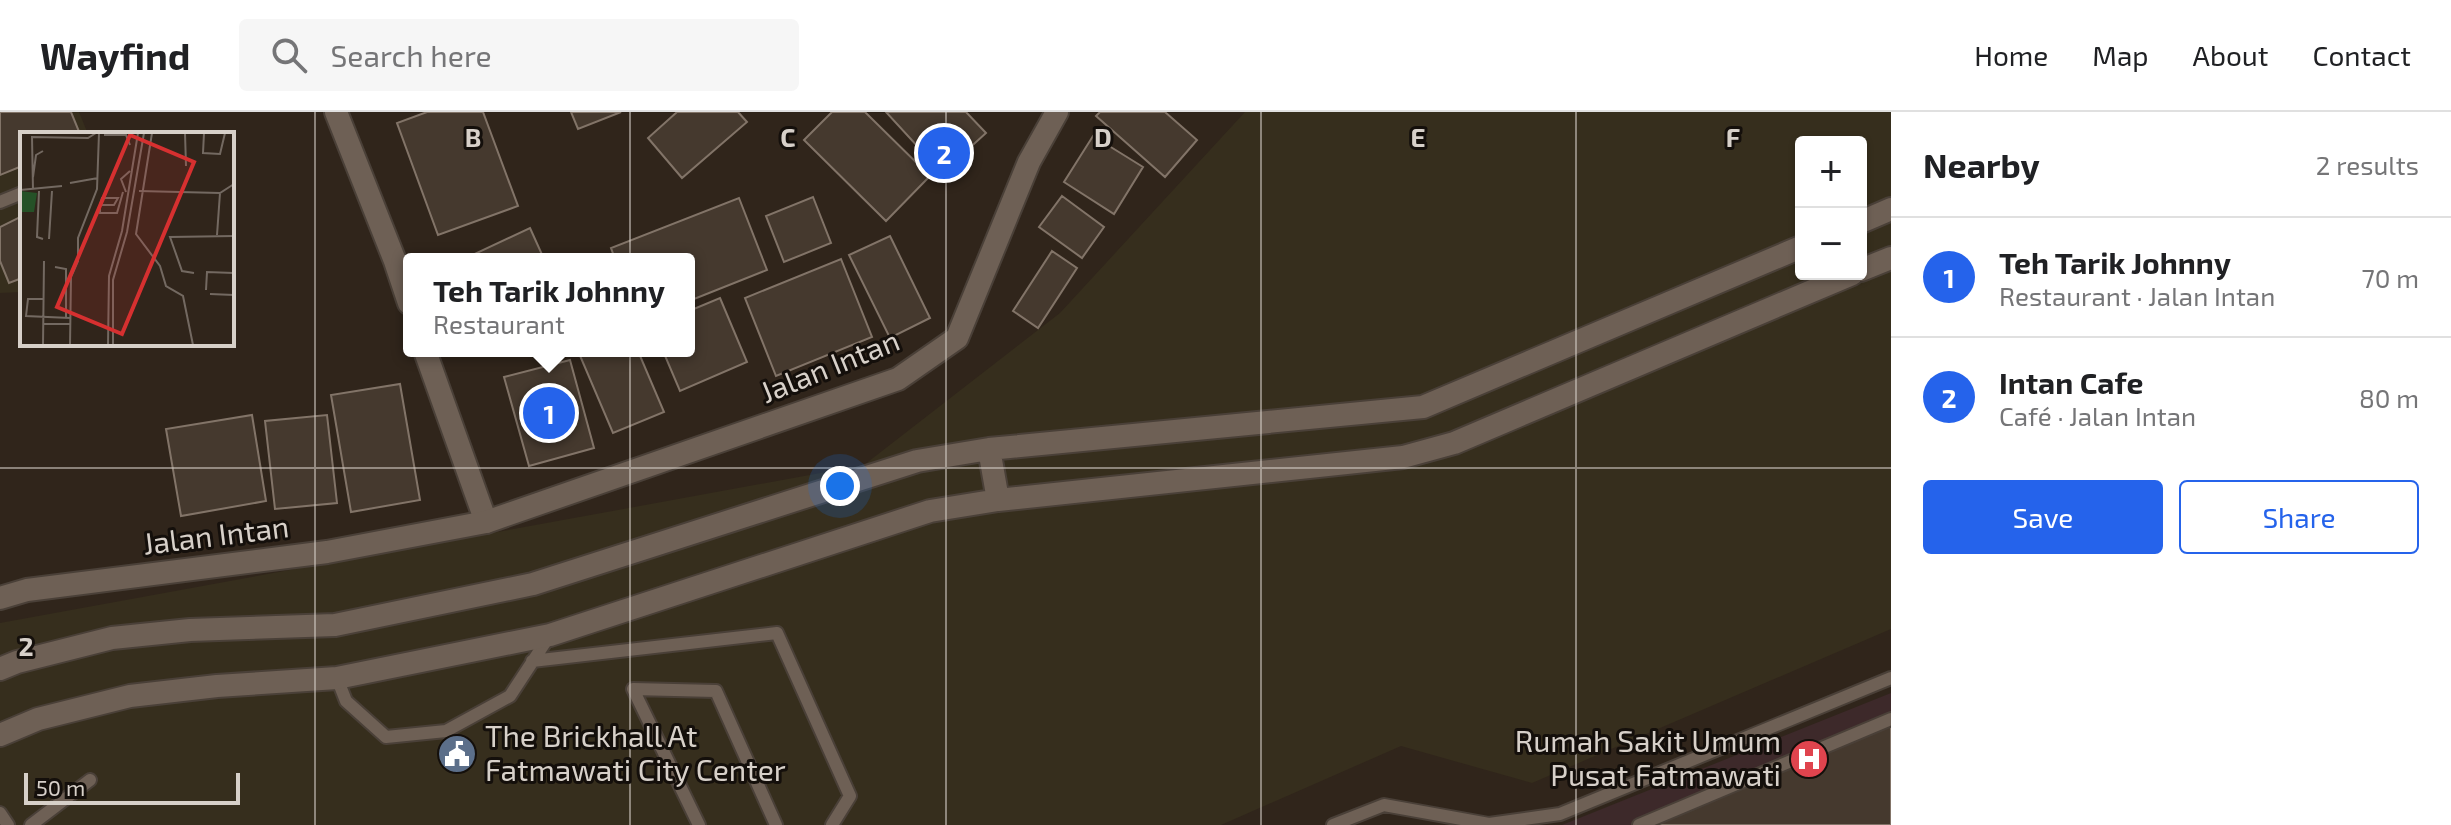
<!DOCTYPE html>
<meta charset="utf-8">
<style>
body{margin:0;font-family:"Exo 2",sans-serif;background:#f6f6f6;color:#202124}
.controls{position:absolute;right:24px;top:24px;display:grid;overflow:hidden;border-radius:8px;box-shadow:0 2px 6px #0004}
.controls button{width:72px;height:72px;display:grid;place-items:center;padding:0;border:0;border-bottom:2px solid #e0e0e0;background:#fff;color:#202124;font:40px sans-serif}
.scale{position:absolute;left:24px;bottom:20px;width:216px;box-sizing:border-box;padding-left:8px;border:4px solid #d7d0c9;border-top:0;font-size:22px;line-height:28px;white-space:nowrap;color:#d7d0c9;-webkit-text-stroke:6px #140f0b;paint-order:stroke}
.you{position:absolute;left:840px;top:374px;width:28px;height:28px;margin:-20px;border:6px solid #fff;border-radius:50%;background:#1a73e8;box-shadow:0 0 0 12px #1a73e833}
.badge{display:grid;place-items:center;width:52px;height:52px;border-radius:50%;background:#2563eb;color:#fff;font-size:26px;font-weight:700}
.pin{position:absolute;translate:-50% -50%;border:4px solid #fff;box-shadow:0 2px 8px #0006}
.popup{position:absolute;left:403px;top:141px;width:292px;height:104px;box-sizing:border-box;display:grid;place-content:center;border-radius:8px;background:#fff;filter:drop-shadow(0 2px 6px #0005);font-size:26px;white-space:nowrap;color:#757577}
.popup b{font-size:30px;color:#202124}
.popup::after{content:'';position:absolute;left:50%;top:100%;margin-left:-16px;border:16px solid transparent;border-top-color:#fff}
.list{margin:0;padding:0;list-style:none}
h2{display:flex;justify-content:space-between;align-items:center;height:104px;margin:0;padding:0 32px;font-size:34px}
h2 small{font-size:26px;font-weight:400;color:#757577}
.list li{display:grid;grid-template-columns:52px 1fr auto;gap:24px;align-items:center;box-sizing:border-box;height:120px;padding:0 32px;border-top:2px solid #e0e0e0}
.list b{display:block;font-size:30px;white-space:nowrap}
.list p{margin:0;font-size:26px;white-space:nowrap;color:#757577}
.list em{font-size:26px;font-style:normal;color:#757577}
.actions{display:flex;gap:16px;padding:24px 32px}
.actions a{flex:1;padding:18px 0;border:2px solid #2563eb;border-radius:8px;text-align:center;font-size:28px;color:#2563eb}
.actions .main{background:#2563eb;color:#fff}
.icon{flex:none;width:44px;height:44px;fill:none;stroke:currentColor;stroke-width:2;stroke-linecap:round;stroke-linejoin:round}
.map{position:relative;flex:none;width:1891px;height:713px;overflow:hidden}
header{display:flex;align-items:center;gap:48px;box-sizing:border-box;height:112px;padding:0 40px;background:#fff;border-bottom:2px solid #e0e0e0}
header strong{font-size:38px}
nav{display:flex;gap:44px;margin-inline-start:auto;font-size:28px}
.search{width:560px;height:72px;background:#f6f6f6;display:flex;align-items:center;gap:20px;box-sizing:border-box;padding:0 28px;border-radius:8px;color:#757577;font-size:30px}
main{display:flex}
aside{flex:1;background:#fff}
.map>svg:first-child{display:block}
.commercial{fill:#362e1d;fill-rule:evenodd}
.medical{fill:#3d292a}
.building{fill:#45392e;stroke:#827468;stroke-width:2}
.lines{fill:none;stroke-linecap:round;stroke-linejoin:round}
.service-casing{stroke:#4a4038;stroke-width:16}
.minor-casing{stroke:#4a4038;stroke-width:26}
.tertiary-casing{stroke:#4a4038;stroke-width:26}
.service{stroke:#6e6055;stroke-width:12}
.minor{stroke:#6e6055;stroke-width:22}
.tertiary{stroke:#6e6055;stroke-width:22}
.grid{fill:none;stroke:#d7d0c9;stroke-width:2;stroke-opacity:0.55}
.labels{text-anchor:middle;stroke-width:6;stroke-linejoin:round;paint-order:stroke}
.street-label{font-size:30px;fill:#d7d0c9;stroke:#140f0b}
.poi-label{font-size:30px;fill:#d7d0c9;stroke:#140f0b;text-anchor:start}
.inset-road{fill:none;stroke:#736961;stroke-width:2}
.view{fill:#d63030;fill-opacity:0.15;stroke:#d63030;stroke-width:4}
.inset-edge{fill:none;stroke:#d7d0c9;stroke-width:4}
.grid-label{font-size:26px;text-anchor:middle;font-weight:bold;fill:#d7d0c9;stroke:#140f0b;stroke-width:6;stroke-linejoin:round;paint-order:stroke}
</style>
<header>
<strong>Wayfind</strong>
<div class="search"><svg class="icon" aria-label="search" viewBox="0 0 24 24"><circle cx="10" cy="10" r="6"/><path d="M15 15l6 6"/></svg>Search here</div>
<nav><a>Home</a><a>Map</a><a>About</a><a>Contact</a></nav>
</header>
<main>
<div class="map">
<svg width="1891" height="713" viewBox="0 0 1891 713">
<rect width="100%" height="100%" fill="#30251b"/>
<path class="commercial" d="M0,0H79L88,22H22V180L0,181Z
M1245,0H1891V517L1532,671L1401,634L1221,713H0V511L864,353L1060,201ZM1801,30H1861V162H1801Z"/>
<path class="medical" d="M1891,581V713H1562Z"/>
<path class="building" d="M0,0H71L80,22H22V54L0,63Z
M427,0H483L518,94L438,123L397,11Z
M571,0H621L578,17Z
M677,0H738L747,10L682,66L648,26Z
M832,0H865L930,64L886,109L804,28Z
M886,0H966L986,21L942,61Z
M1100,0H1165L1197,28L1165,65L1096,4Z
M1093,24L1143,55L1114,102L1064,70Z
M1062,84L1104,115L1082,146L1039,115Z
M813,85L831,131L784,150L766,104Z
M739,86L767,158L689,189V147H615L611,136Z
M22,104V166L9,171L0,149V115Z
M530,116L544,147H464Z
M890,124L930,206L890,226L849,143Z
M1052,139L1077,156L1038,216L1013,199Z
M841,147L872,225L776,264L745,186Z
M720,186L747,250L680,279L663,239H689V199Z
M578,239H638L664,300L613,321Z
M570,248L594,336L529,354L504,265Z
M400,272L420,388L351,400L331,283Z
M252,303L266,389L181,404L166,317Z
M327,303L337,391L275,397L265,309Z
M1891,612V713H1652Z"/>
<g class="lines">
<g class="service-casing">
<path id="service" d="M0,90L22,81
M532,549L777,521L850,684L832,713
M337,566L346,589L386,625L446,619L510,584L550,523
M0,701L8,713
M31,713L90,668
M699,713L633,577L716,579L776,713
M1333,713L1384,693L1489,712L1560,702L1891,566
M1639,713L1891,607"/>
</g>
<g class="minor-casing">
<path id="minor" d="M336,0L395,149L409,191
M1861,110L1891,97
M1861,158L1891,146
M425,239L486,410
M989,337L998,388
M0,557L17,550L112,526L190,518L335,513L533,472L917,349L989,337L1423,295L1801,135
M0,623L38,607L130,584L217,574L337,566L550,523L930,399L998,388L1403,345L1454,331L1852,162"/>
</g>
<g class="tertiary-casing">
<path id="tertiary" d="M0,486L27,478L327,440L486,410L898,267L957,226L1029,50L1057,0"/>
</g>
<use href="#service" class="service"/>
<use href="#minor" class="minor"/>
<use href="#tertiary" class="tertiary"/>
</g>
<path class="grid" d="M315,0V713M630,0V713M946,0V713M1261,0V713M1576,0V713M0,356H1891"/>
<defs>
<g id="civic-disc" transform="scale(2)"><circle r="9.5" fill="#5c6f8a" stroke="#140f0b"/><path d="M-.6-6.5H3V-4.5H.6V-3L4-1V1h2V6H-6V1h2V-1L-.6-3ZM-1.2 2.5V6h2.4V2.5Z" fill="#fff"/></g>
<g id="hospital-disc" transform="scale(2)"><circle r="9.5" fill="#e0444e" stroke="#140f0b"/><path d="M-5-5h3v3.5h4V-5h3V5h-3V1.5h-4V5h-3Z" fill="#fff"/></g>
</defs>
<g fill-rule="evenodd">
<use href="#civic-disc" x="457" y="642"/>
<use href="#hospital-disc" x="1809" y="647"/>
</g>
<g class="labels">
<g class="street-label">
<text transform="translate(830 255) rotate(-22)" y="10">Jalan Intan</text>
<text transform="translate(216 424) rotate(-7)" y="10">Jalan Intan</text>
</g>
<g class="poi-label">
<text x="485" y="635">The Brickhall At<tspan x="485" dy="34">Fatmawati City Center</tspan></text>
<text x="1781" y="640" text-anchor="end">Rumah Sakit Umum<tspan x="1781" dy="34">Pusat Fatmawati</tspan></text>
</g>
</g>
<g transform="translate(20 20)">
<rect width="214" height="214" fill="#30251b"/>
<path d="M0,59L17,61L14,80H0Z" fill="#255127"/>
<path class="inset-road" d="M132,1L116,102L140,134L146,154L163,164L173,213M165,1L166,34M184,1L183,21L200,22L205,1M84,3H106L110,13M13,45L16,23L23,19M50,51L78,46M0,58L42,54M13,58L12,5L68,6L76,1M19,59L17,105L23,107M119,59L200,61L214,52M106,60L101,47L110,39M82,66H98L94,73H80ZM80,73V81H97L103,60M197,103L200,61M29,107L32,59M35,135L46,137V186M174,141L162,139L150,105L214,104M186,158L187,140L214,141M190,162L214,163M23,167H8L6,184L50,186M24,192H50M23,213L24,129M50,213L51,145L58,129V106L77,57L79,1M88,213L89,144L102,99L118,1M93,213V148L107,100L124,1"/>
<path class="view" d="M110,3L174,30L102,202L37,175Z"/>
<rect width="214" height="214" class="inset-edge"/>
</g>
<g class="grid-label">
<text x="473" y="35">B</text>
<text x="788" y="35">C</text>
<text x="1103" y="35">D</text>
<text x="1418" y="35">E</text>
<text x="1733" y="35">F</text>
<text x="26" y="544">2</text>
</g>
</svg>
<div class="controls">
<button>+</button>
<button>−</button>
</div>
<div class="scale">50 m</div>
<div class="you"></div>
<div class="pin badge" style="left:549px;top:301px">1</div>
<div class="popup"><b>Teh Tarik Johnny</b>Restaurant</div>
<div class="pin badge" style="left:944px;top:41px">2</div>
</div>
<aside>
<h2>Nearby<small>2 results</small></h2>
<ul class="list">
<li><span class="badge">1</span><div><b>Teh Tarik Johnny</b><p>Restaurant · Jalan Intan</p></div><em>70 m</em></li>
<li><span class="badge">2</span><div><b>Intan Cafe</b><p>Café · Jalan Intan</p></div><em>80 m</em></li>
</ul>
<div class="actions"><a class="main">Save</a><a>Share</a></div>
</aside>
</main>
